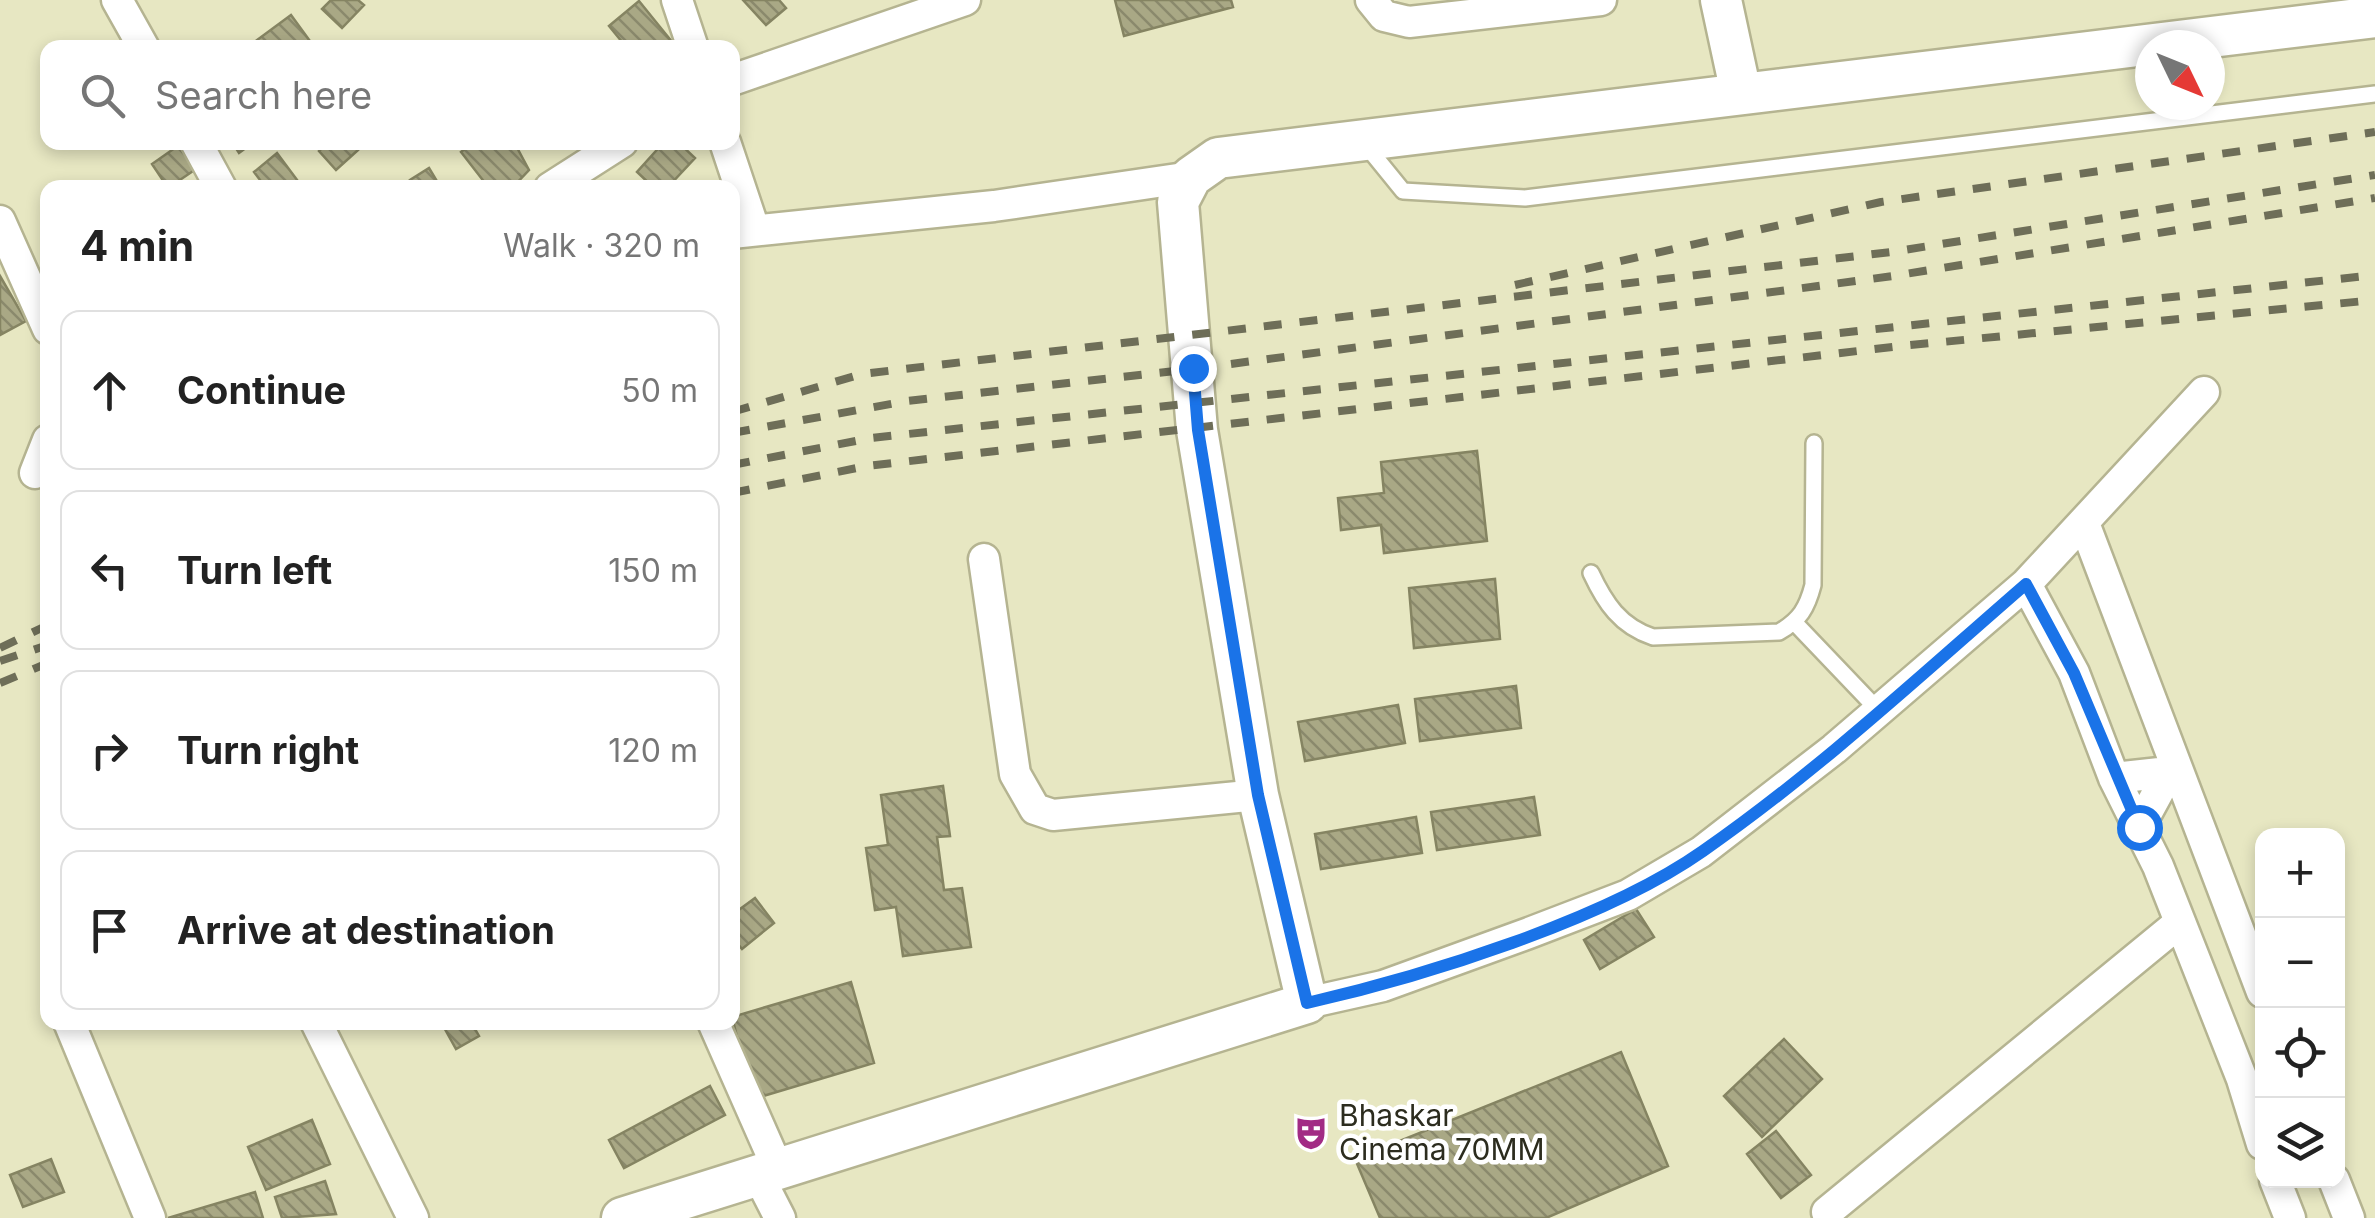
<!DOCTYPE html>
<meta charset="utf-8">
<style>
body{margin:0;font-family:Inter,sans-serif;background:#f2f2f2;color:#222}
.controls{position:absolute;right:30px;bottom:30px;display:grid;overflow:hidden;border-radius:20px;box-shadow:0 5px 15px #0003}
.controls button{width:90px;height:90px;display:grid;place-items:center;padding:0;border:0;border-bottom:2px solid #e0e0e0;background:#fff;color:#222;font:50px sans-serif}
.compass{position:absolute;left:2135px;top:30px;width:90px;height:90px;border-radius:50%;background:#fff;box-shadow:0 5px 15px #0003;rotate:133deg}
.stop{position:absolute;width:30px;height:30px;margin:-22px;border:8px solid #1a73e8;border-radius:50%;background:#fff}
.stop.end{background:#1a73e8;border-color:#fff;box-shadow:0 2px 10px #0008}
.list{margin:0;padding:0;list-style:none}
h2{display:flex;justify-content:space-between;align-items:center;height:130px;margin:0;padding:0 40px;font-size:42px}
h2 small{font-size:32px;font-weight:400;color:#767676}
.list li{display:grid;grid-template-columns:65px 1fr auto;gap:30px;align-items:center;box-sizing:border-box;height:160px;margin:0 20px 20px;padding:0 20px;border:2px solid #e0e0e0;border-radius:20px}
.list b{display:block;font-size:38px;white-space:nowrap}
.list em{font-size:32px;font-style:normal;color:#767676}
.icon{flex:none;width:55px;height:55px;fill:none;stroke:currentColor;stroke-width:2;stroke-linecap:round;stroke-linejoin:round}
.map{position:relative;flex:none;width:2375px;height:1218px;overflow:hidden}
.search{position:absolute;background:#fff;box-shadow:0 5px 15px #0003;left:40px;top:40px;width:700px;height:110px;display:flex;align-items:center;gap:25px;box-sizing:border-box;padding:0 35px;border-radius:20px;color:#767676;font-size:38px}
.panel{position:absolute;background:#fff;box-shadow:0 5px 15px #0003;left:40px;top:180px;width:700px;height:850px;border-radius:20px}
.map>svg:first-child{display:block}
.building{fill:url(#building-back-hatch);stroke:#858462;stroke-width:2.5}
.lines{fill:none;stroke-linecap:round;stroke-linejoin:round}
.service-casing{stroke:#b5b491;stroke-width:20}
.minor-casing{stroke:#b5b491;stroke-width:35}
.tertiary-casing{stroke:#b5b491;stroke-width:45}
.service{stroke:#fff;stroke-width:15}
.minor{stroke:#fff;stroke-width:30}
.tertiary{stroke:#fff;stroke-width:40}
.rail{stroke:#6e6e58;stroke-width:8;stroke-dasharray:18 18;stroke-linecap:butt}
.route{stroke:#1a73e8;stroke-width:12}
.labels{text-anchor:middle;stroke-width:9;stroke-linejoin:round;paint-order:stroke}
.poi-label{font-size:30px;fill:#2c2c1e;stroke:#fff;text-anchor:start}
</style>
<div class="map">
<svg width="2375" height="1218" viewBox="0 0 2375 1218">
<defs>
<pattern id="building-back-hatch" width="6" height="6" patternUnits="userSpaceOnUse" patternTransform="scale(2.5)"><rect width="6" height="6" fill="#a9a885"/><path d="M-1 5l2 2M0 0l6 6M5-1l2 2" fill="none" stroke="#8a896c"/></pattern>
</defs>
<rect width="100%" height="100%" fill="#e7e7c2"/>
<path class="building" d="M331,0H358L364,5L342,28L322,9Z
M743,0H779L786,8L766,25Z
M1115,0H1231L1233,7L1124,36Z
M639,1L677,48H627L609,26Z
M291,15L315,48H250L249,46Z
M232,142H254L239,153Z
M328,142H352L358,150L336,170L319,151Z
M473,142H514L529,170L512,188H489L461,152Z
M664,142H678L695,158L667,188H654L637,172Z
M182,143L199,167L168,188L152,164Z
M277,153L303,188H266L254,172Z
M429,168L441,188H414L410,180Z
M0,276L26,321L0,335Z
M1477,451L1487,541L1384,553L1381,525L1341,530L1338,498L1384,493L1381,462Z
M1495,579L1500,639L1414,648L1409,588Z
M1516,686L1521,728L1420,741L1415,699Z
M1398,705L1405,743L1305,761L1298,722Z
M943,786L950,836L937,837L944,890L962,888L971,947L903,956L896,907L875,910L866,848L888,845L881,795Z
M1534,797L1540,835L1437,850L1431,812Z
M1416,817L1422,853L1321,869L1315,834Z
M755,898L774,923L742,949L732,937V915Z
M1636,909L1654,937L1600,969L1584,940Z
M851,982L874,1063L753,1099L732,1017Z
M441,1022H471L479,1036L456,1049Z
M1784,1039L1822,1079L1762,1137L1724,1096Z
M1621,1052L1668,1166L1546,1218H1380L1355,1159Z
M710,1086L725,1115L624,1168L609,1140Z
M312,1120L330,1164L266,1190L248,1147Z
M1776,1131L1811,1175L1781,1198L1747,1154Z
M51,1159L64,1192L23,1207L10,1175Z
M325,1181L336,1214L282,1218L275,1197Z
M255,1192L263,1218H168Z"/>
<g class="lines">
<g class="service-casing">
<path id="service" d="M1364,143L1403,191L1525,198L2375,94
M1591,573C1605,603 1620,626 1653,637L1779,632C1800,620 1807,608 1813,585L1814,443
M1795,623L1879,711"/>
</g>
<g class="minor-casing">
<path id="minor" d="M117,0L144,48
M677,0L693,48
M1371,0L1384,16L1409,22L1601,0
M732,80L965,0
M196,142L221,188
M725,142L754,229
M550,188L622,142
M0,221L48,329
M732,233L994,206L1191,177
M35,473L48,440
M2084,523L2262,992
M984,559L1015,774L1035,809L1053,815L1258,795
M2026,584L2074,673L2114,778L2158,866L2242,1079L2262,1144
M2114,778L2169,772L2139,827
M1307,1003L1383,986L1529,933L1628,895L1701,852L1834,749L2026,584L2204,392
M69,1022L150,1218
M316,1022L413,1218
M713,1022L778,1169
M758,1175L780,1218
M2275,1180L2290,1218
M2334,1180L2349,1218
M1827,1212L2179,923"/>
</g>
<g class="tertiary-casing">
<path id="tertiary" d="M1721,0L1741,93
M622,1218L1307,1003L1258,795L1197,430L1178,202L1191,177L1218,158L2375,17"/>
</g>
<use href="#service" class="service"/>
<use href="#minor" class="minor"/>
<use href="#tertiary" class="tertiary"/>
<path class="rail" d="M1515,285L1881,202L2375,132
M732,412L862,374L1891,252L2375,175
M732,433L907,401L1193,369L1893,276L2375,198
M732,465L871,438L2375,275
M732,493L867,466L1901,346L2375,300
M0,648L48,625
M0,661L48,645
M0,683L48,663"/>
</g>
<g class="lines">
<path class="route" d="M1193,368L1198,430L1258,795L1307,1003C1425,976 1605,920 1703,851C1818,771 1921,675 2026,584L2074,673L2139,827"/>
</g>
<defs>
<g id="theatre-bare" transform="scale(2.7)"><path d="M-5-5.5Q0-4 5-5.5V0Q5 5 0 6Q-5 5-5 0ZM-3.3-2.5H-1v1.5H-3.3ZM1-2.5H3.3v1.5H1ZM-2.8 1Q0 5.5 2.8 1Z" fill="#a22b84" stroke="#fff" stroke-width="2.5" paint-order="stroke"/></g>
</defs>
<g fill-rule="evenodd">
<use href="#theatre-bare" x="1311" y="1133"/>
</g>
<g class="labels">
<g class="poi-label">
<text x="1339" y="1126">Bhaskar<tspan x="1339" dy="34">Cinema 70MM</tspan></text>
</g>
</g>
</svg>
<div class="controls">
<button>+</button>
<button>−</button>
<button><svg class="icon" aria-label="locate" viewBox="0 0 24 24"><circle cx="12" cy="12" r="6"/><path d="M12 2v4M12 18v4M2 12h4M18 12h4"/></svg></button>
<button><svg class="icon" aria-label="layers" viewBox="0 0 24 24"><path d="M12 4l9 5-9 5-9-5zM3 14l9 5 9-5"/></svg></button>
</div>
<svg class="compass" viewBox="-18 -18 36 36"><path d="M0-13l5 13h-10z" fill="#e53935"/><path d="M0 13l5-13h-10z" fill="#767676"/></svg>
<div class="stop" style="left:2139px;top:827px"></div>
<div class="stop end" style="left:1193px;top:368px"></div>
<div class="search"><svg class="icon" aria-label="search" viewBox="0 0 24 24"><circle cx="10" cy="10" r="6"/><path d="M15 15l6 6"/></svg>Search here</div>
<section class="panel">
<h2>4 min<small>Walk · 320 m</small></h2>
<ul class="list">
<li><svg class="icon" aria-label="ahead" viewBox="0 0 24 24"><path d="M12 20V5M6 11l6-6 6 6"/></svg><div><b>Continue</b></div><em>50 m</em></li>
<li><svg class="icon" aria-label="left" viewBox="0 0 24 24"><path d="M17 20v-9H6M10 6l-5 5 5 5"/></svg><div><b>Turn left</b></div><em>150 m</em></li>
<li><svg class="icon" aria-label="right" viewBox="0 0 24 24"><path d="M7 20v-9h11M14 6l5 5-5 5"/></svg><div><b>Turn right</b></div><em>120 m</em></li>
<li><svg class="icon" aria-label="arrive" viewBox="0 0 24 24"><path d="M6 21V4h12l-3 4 3 4H6"/></svg><div><b>Arrive at destination</b></div></li>
</ul>
</section>
</div>
